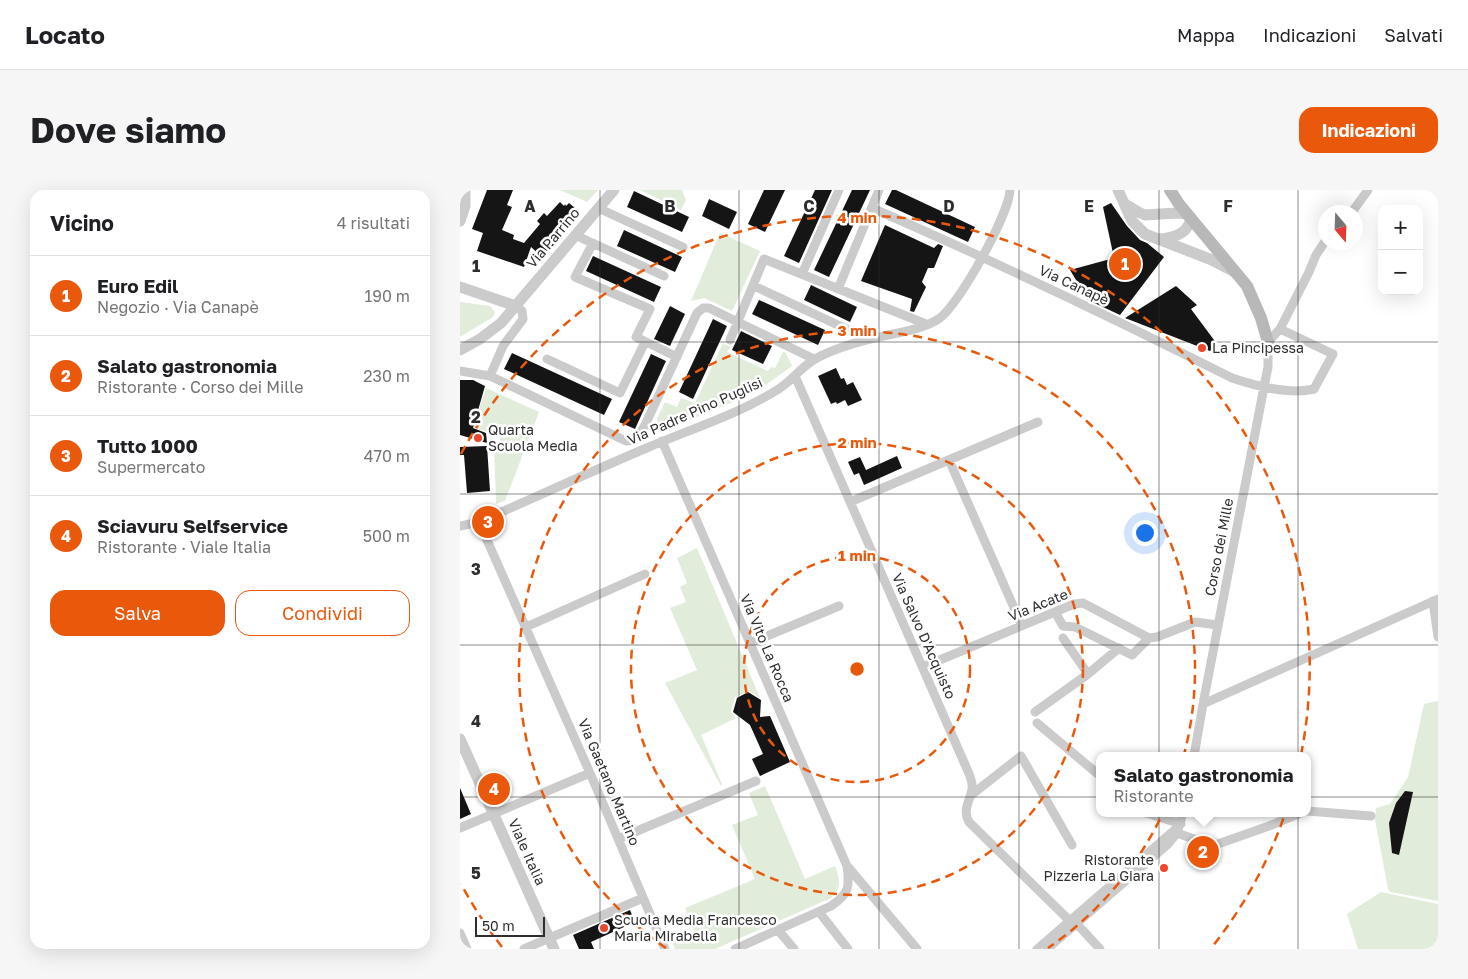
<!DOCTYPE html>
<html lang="it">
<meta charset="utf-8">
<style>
body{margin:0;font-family:"Golos Text",sans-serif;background:#f6f6f6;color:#202124}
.controls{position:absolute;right:15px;top:15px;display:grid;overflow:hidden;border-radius:10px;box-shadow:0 5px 20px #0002}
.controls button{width:45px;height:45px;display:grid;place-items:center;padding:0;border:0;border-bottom:1px solid #e0e0e0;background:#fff;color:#202124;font:25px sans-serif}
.compass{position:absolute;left:858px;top:15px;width:45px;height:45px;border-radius:50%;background:#fff;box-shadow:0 5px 20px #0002;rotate:161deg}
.scale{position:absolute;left:15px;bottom:12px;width:70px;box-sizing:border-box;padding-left:5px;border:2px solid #2e2e2e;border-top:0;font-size:14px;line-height:18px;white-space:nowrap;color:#2e2e2e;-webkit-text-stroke:4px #fff;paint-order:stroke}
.you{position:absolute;left:684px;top:342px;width:18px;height:18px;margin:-12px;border:4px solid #fff;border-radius:50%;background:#1a73e8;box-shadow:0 0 0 8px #1a73e833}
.badge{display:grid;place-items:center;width:32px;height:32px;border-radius:50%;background:#ea580c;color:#fff;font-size:16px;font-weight:700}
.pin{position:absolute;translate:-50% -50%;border:2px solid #fff;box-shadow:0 1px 5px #0006}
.popup{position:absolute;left:636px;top:562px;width:215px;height:65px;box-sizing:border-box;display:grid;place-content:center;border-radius:10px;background:#fff;filter:drop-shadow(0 1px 4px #0005);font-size:16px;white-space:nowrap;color:#757577}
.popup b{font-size:19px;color:#202124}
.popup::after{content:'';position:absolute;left:50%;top:100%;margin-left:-10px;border:10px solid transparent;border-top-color:#fff}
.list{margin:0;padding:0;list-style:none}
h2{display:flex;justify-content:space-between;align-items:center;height:65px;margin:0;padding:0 20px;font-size:21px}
h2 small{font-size:16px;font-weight:400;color:#757577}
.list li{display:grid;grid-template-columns:32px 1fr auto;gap:15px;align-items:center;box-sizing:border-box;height:80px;padding:0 20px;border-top:1px solid #e0e0e0}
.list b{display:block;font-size:19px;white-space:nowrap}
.list p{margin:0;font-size:16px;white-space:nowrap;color:#757577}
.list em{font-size:16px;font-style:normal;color:#757577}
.actions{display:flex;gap:10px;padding:15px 20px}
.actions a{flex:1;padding:11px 0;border:1px solid #ea580c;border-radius:15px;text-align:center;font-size:18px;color:#ea580c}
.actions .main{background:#ea580c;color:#fff}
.map{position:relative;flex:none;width:978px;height:759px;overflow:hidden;border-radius:15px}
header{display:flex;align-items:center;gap:30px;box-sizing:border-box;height:70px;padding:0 25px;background:#fff;border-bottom:1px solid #e0e0e0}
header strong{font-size:24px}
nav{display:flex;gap:28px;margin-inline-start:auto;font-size:18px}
.intro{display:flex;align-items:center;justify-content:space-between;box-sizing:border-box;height:120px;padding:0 30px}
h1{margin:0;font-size:35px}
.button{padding:12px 22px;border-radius:15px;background:#ea580c;color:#fff;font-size:18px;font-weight:700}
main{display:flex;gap:30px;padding:0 30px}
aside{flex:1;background:#fff;border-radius:15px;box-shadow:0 5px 20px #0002}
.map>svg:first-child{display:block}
.green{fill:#e1ecdb}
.building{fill:#151515}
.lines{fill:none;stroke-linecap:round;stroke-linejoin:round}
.pedestrian{stroke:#cbcbcb;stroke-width:7}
.minor{stroke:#cbcbcb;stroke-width:9}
.tertiary{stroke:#cbcbcb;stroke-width:11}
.secondary{stroke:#b8b8b8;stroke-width:12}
.grid{fill:none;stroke:#2e2e2e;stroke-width:1;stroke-opacity:0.55}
.ring{fill:none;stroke:#e8590c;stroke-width:2.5;stroke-dasharray:9 6}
.poi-dot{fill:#ea472c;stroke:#fff;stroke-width:2}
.labels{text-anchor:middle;stroke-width:5;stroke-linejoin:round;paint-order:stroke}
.street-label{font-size:14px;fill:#2e2e2e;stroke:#fff}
.poi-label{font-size:14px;fill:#2e2e2e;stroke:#fff;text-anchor:start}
.grid-label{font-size:16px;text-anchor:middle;font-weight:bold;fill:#2e2e2e;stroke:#fff;stroke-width:5;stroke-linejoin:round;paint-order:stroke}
.centre{fill:#e8590c;stroke:#fff;stroke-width:2.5}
.ring-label{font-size:15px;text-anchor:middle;font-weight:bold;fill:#e8590c;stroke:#fff;stroke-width:5;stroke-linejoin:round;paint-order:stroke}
</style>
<header>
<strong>Locato</strong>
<nav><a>Mappa</a><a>Indicazioni</a><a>Salvati</a></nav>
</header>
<div class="intro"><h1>Dove siamo</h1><a class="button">Indicazioni</a></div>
<main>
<aside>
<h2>Vicino<small>4 risultati</small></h2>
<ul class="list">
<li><span class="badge">1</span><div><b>Euro Edil</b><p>Negozio · Via Canapè</p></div><em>190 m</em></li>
<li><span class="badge">2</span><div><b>Salato gastronomia</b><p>Ristorante · Corso dei Mille</p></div><em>230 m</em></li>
<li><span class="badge">3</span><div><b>Tutto 1000</b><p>Supermercato</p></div><em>470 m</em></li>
<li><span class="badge">4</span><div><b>Sciavuru Selfservice</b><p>Ristorante · Viale Italia</p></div><em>500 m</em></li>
</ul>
<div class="actions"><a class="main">Salva</a><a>Condividi</a></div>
</aside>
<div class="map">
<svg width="978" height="759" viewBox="0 0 978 759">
<rect width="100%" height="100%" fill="#fff"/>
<path class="green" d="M100,0H138L127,12Z
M180,0H222L226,10L221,20Z
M260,43L300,61L272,121L244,108L231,111Z
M0,112L30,116L35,122L33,127L0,147Z
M263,153L270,157L267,162L308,181L311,177L315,178L323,162H325L332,175L331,177L294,203L200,243L197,229L205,212L217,217L221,208L235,213Z
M26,198L79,222L45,311L36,314L34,257H40V247L13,237Z
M237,358L300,508L289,501L275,507L271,522L276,528L241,545L262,594L261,596L205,493L237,480L210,418L226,412L220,397L227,393L217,368Z
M978,511V711L930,702L928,699L915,630L916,618L930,614L948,587L964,514Z
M305,596L345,689L375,676C380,689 382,698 371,708L255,759H215L212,752L235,742L225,718L295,689L272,635L298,625L289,603Z
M921,702L978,714V759H898L887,724Z"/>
<path class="building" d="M27,0H53L47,15L52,17L42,40L54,45L53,49L64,53L80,34L77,31L84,23L87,26L100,12L104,16L105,14L106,16L109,13L121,23L98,47L100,48L88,61L87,60L82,67L71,57L64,77L17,61L23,43L12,39Z
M304,0H325L305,42L288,34Z
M355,0H372L339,73L324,66Z
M392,0H410L369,87L354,80Z
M432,0H436L515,37L508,52L425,14Z
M174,1L229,27L222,42L167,17Z
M249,9L277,22L269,39L242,26Z
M651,13L667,36L680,50L687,53L704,67L660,125L628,110L610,80L654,68L643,17Z
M425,35L474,58L478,54L483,56L474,78H468L462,92L466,97L454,122L450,121L452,109L401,91Z
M164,40L222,67L215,82L157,56Z
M133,66L201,97L194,112L126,81Z
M351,95L397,117L390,132L344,110Z
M716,96L737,115L731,119L757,154L750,161L665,128Z
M299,110L365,140L358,155L292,124Z
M210,116L225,124L210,156L194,149Z
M253,129L267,136L233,209L219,202Z
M281,141L312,156L303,174L272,160Z
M52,163L152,209L144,225L44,179Z
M191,164L206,171L175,239L159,232Z
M376,178L381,189L384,188L387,195L393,192L402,210L388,216L385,210L377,214L376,212L371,214L358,186Z
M0,190H13L25,196L13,238L26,243L27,253L0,245Z
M27,256L30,301L7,303L4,265H0V257Z
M437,266L442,278L404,295L399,283L394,285L388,272L400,267L406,280Z
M288,502L301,510L300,527L310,526L330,572L300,586L292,569L303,564L290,535L273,522L277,508Z
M0,598L11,624L0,629Z
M945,601L953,602L939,665L932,663L929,633L936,613Z
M170,720L175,732L131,752L134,759H119L113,745Z"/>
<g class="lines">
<path class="pedestrian" d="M576,759L719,635"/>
<path class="minor" d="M138,18L223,57
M412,18C534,71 653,128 772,188C796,196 829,205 854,199L873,164L820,139L808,152V177L804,197L743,514L734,566
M892,22L908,0
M115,45L204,86
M133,53L115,87L190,119L176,147L217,167
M342,84L379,0
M294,96L408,149
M378,99L419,0
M820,139L849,82L856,65L866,50
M270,150L304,69L466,134
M87,169L160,203L185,152
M0,181L30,186L166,251C177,251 180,243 185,235L237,123L243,118H249L354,169
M30,186L43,156L63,129L62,121L56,116
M335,186L510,586C511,590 513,595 512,599C510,612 502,619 509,632L615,736
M202,251L387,676C390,697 389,704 371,716L275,759
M489,270L562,436
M390,312L578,232
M19,332L130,583L205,759
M0,336L19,332C76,307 132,281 189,257C231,239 279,224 317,200C331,192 341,177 355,169C375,158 400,151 423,146C442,142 464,139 480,128C500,113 549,24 550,0
M973,411L978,447
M595,422L603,436L615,437L672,465L689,448
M66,437L185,384
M603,448L628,484
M290,453L379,416
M463,477L614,414L623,413L689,448L697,447L735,432L758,435
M743,514L978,409
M575,522L628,484L659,458
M577,533L639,585
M510,606L561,566L612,655
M847,621L911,626
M686,623L721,634
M0,638L130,583
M717,643L745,653L755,655L809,636L840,623
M158,649L296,591
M388,677L457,759
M359,722L388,759
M617,734L640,759
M318,740L334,759
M0,743L7,759
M64,759L183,708
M587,759L708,654L717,643L723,623"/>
<path class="tertiary" d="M658,0L672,31L685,44L752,70L775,82
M665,14L678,22L685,25L716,23L728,24
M0,31L5,16V0
M699,49C714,48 728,44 731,28
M0,97L56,116
M0,160L20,149L41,133L154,0
M0,549L94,759"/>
<path class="secondary" d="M710,0L719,14L787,96L801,128L808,152"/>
</g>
<path class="grid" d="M140,0V759M279,0V759M419,0V759M559,0V759M699,0V759M838,0V759M0,152H978M0,304H978M0,455H978M0,607H978"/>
<g class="ring">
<circle cx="397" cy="479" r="113"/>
<circle cx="397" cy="479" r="226"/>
<path d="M206 758A338 338 0 1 1 588 758"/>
<path d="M42 757A451 451 0 0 1 1 694M1 264A451 451 0 1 1 752 757"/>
</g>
<g class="poi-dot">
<circle cx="742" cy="158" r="5"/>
<circle cx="18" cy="248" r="5"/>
<circle cx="704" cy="678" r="5"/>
<circle cx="144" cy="738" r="5"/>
</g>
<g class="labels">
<g class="street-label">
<text transform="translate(93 48) rotate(-50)" y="5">Via Parrino</text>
<text transform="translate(614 95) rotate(25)" y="5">Via Canapè</text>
<text transform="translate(235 221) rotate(-24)" y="5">Via Padre Pino Puglisi</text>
<text transform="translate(759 357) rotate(-79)" y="5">Corso dei Mille</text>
<text transform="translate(578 415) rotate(-22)" y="5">Via Acate</text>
<text transform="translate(464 446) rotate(66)" y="5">Via Salvo D'Acquisto</text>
<text transform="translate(307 458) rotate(67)" y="5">Via Vito La Rocca</text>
<text transform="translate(149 592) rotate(67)" y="5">Via Gaetano Martino</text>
<text transform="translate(67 662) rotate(66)" y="5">Viale Italia</text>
</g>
<g class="poi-label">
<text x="752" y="163">La Pincipessa</text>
<text x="28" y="245">Quarta<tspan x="28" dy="16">Scuola Media</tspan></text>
<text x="694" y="675" text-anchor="end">Ristorante<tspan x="694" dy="16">Pizzeria La Giara</tspan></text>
<text x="154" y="735">Scuola Media Francesco<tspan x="154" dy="16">Maria Mirabella</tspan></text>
</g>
</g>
<g class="grid-label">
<text x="70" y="22">A</text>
<text x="210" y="22">B</text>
<text x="349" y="22">C</text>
<text x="489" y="22">D</text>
<text x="629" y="22">E</text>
<text x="768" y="22">F</text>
<text x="16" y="82">1</text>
<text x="16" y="233">2</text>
<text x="16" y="385">3</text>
<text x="16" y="537">4</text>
<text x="16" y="689">5</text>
</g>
<circle cx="397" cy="479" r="8" class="centre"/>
<g class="ring-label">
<text x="397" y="33">4 min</text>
<text x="397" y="146">3 min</text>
<text x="397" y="258">2 min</text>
<text x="397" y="371">1 min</text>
</g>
</svg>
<div class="controls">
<button>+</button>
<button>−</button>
</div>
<svg class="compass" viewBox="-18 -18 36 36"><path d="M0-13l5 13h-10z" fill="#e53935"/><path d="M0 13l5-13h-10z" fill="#757577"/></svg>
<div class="scale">50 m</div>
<div class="you"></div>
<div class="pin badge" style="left:665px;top:74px">1</div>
<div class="pin badge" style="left:743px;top:662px">2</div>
<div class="popup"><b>Salato gastronomia</b>Ristorante</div>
<div class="pin badge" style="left:28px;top:332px">3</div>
<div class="pin badge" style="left:34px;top:599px">4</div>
</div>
</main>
